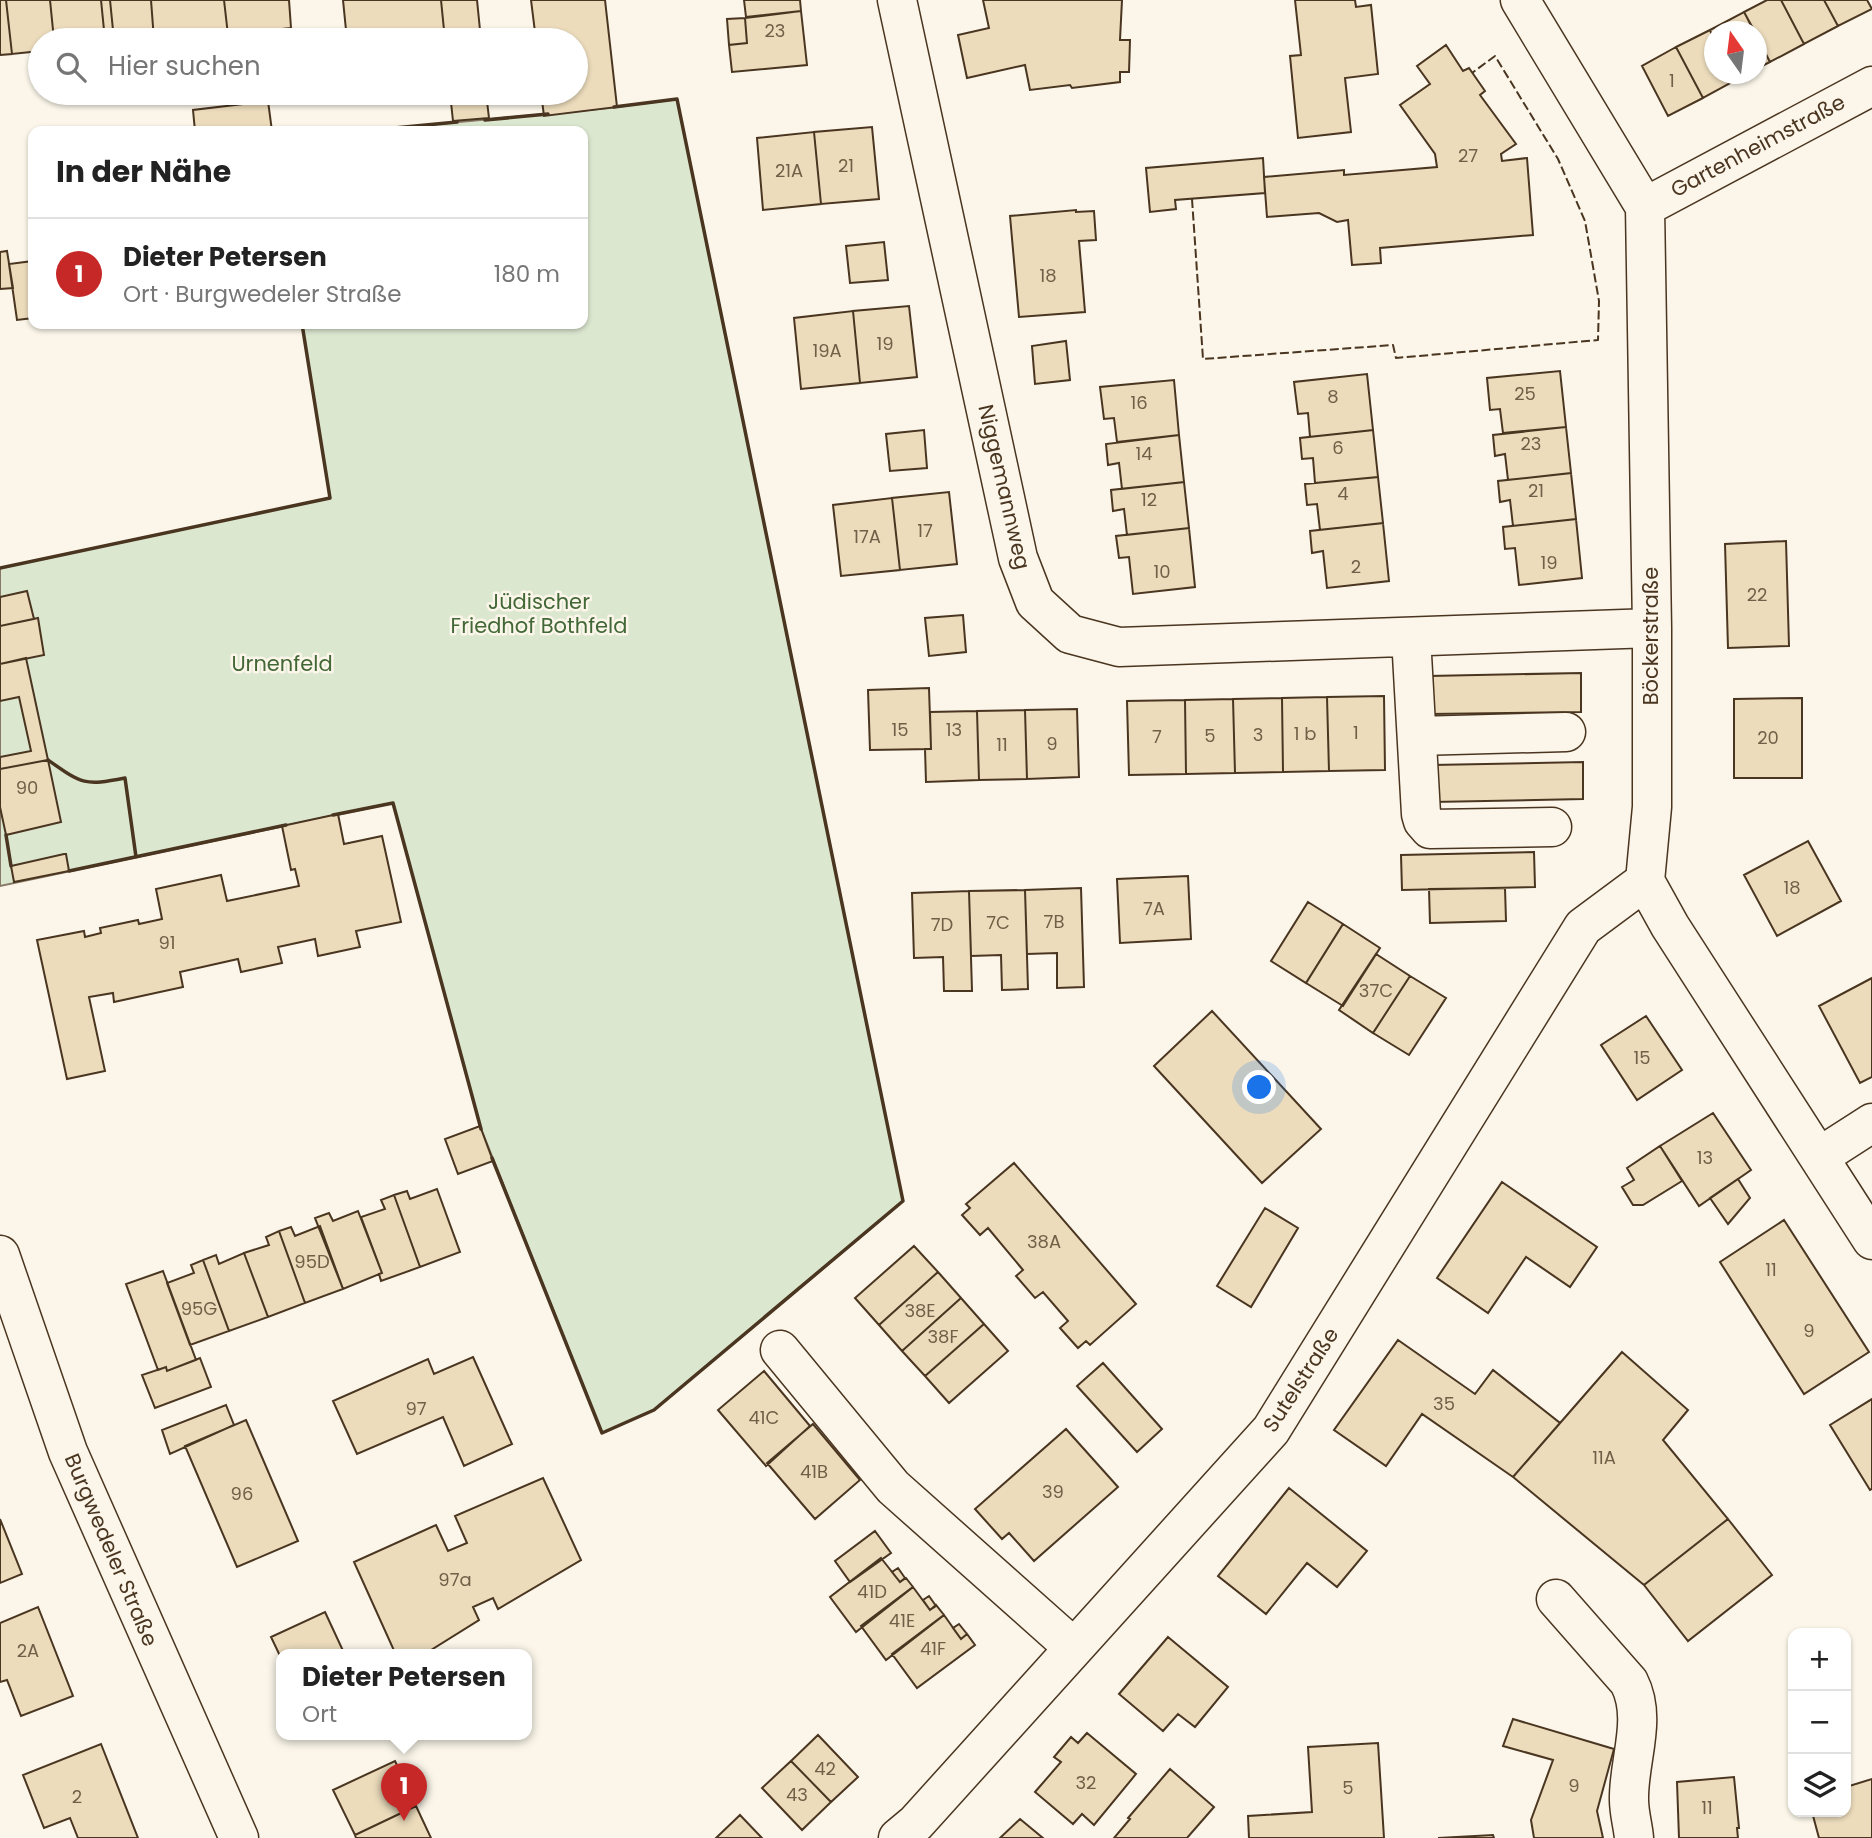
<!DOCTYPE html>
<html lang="de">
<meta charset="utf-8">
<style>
body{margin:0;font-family:Poppins,sans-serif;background:#f2f2f2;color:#222}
.controls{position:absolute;right:21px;bottom:21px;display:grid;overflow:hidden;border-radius:14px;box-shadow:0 2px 5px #0004}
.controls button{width:63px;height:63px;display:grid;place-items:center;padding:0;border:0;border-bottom:2px solid #e0e0e0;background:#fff;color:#222;font:35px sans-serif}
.compass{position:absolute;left:1704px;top:21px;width:63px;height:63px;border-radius:50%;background:#fff;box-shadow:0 2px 5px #0004;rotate:346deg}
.you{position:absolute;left:1260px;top:1088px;width:24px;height:24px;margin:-18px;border:5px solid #fff;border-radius:50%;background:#1a73e8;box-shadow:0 0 0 10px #1a73e833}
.badge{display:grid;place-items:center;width:46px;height:46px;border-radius:50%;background:#c62828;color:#fff;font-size:23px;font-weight:700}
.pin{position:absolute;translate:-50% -58px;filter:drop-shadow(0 2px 4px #0008)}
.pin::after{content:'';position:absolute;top:37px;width:24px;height:21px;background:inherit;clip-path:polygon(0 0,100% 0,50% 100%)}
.popup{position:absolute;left:276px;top:1649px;width:256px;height:91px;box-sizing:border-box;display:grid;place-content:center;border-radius:14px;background:#fff;filter:drop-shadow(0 2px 5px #0005);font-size:23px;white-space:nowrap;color:#767676}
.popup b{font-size:26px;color:#222}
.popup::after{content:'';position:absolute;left:50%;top:100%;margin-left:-14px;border:14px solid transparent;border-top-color:#fff}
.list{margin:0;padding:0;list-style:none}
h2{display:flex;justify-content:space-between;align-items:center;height:91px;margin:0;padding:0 28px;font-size:30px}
h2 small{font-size:23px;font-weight:400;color:#767676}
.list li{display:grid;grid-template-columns:46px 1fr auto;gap:21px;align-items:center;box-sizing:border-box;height:112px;padding:0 28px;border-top:2px solid #e0e0e0}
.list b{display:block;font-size:26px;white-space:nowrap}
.list p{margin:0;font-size:23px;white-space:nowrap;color:#767676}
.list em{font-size:23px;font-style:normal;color:#767676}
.icon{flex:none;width:38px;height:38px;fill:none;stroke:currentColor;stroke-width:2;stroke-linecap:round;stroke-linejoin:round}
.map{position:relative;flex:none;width:1872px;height:1838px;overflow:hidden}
.search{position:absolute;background:#fff;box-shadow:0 2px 5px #0004;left:28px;top:28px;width:560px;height:77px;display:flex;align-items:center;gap:18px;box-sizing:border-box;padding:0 24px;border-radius:38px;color:#767676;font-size:26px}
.panel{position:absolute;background:#fff;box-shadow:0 2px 5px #0004;left:28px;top:126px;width:560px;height:203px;border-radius:14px}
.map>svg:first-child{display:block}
.green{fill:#dce7d0;stroke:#887966;stroke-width:2}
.building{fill:#ecdcbc;stroke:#4a3520;stroke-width:2}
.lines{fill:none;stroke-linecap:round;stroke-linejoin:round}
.minor-casing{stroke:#4a3520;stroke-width:41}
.major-casing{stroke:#4a3520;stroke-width:41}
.minor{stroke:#fbf6e9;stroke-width:38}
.major{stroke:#fbf6e9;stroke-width:38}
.fence{stroke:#4a3520;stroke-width:2;stroke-dasharray:9 3.5;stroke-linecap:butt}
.wall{stroke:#4a3520;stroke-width:3.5}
.labels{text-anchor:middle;stroke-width:5;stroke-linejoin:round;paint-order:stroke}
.number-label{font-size:18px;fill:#725f47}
.street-label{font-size:21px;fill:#4a3520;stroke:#fbf6e9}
.park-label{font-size:21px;fill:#436837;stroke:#fbf6e9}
</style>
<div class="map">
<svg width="1872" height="1838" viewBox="0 0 1872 1838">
<rect width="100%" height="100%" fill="#fbf6e9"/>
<path class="green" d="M677,99L903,1201L654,1410L602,1433L480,1126L393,803L0,886V568L330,498L302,324H583V131H363L609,108Z"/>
<path class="building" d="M0,0H6L12,54L0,55Z
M6,0H50L54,40H40V51L12,54Z
M50,0H101L105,40H54Z
M101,0H110L114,40H105Z
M110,0H151L154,40H114Z
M151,0H224L228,35L154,40Z
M224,0H289L291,28L228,35Z
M343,0H441L445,40H347Z
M441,0H477L481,40H445Z
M531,0H605L617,107L544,116L541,93H576V40H536Z
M744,0H800L801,11L746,17Z
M983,0H1122L1120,40H1130L1129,72H1120V82L1072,88L1070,85L1030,90L1025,65L967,78L958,35L989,28Z
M1295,0H1355L1356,7L1371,5L1378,74L1345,78L1351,132L1298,138L1290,56L1301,55Z
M1767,0H1781L1804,44L1770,62L1744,12Z
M1781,0H1824L1838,26L1804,44Z
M1824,0H1867L1872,9L1838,26Z
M801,11L807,65L732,72L729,45L747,43L745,18Z
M1744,12L1755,32H1714V40L1710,30Z
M745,18L747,43L729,45L727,19Z
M1710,30L1714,40V74H1732L1736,80L1703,98L1676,47Z
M1756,35L1770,62L1756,69Z
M1446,45L1463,71L1469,68L1485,91L1480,95L1516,144L1501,154L1502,161L1527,158L1533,235L1380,248L1381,263L1352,265L1348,220L1337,222L1319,213L1267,217L1264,177L1344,170V175L1437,167L1435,154L1400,105L1430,84L1417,66Z
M1676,47L1703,98L1668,116L1642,66Z
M1732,74H1749L1736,80Z
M450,93H486L489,118L453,121Z
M268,101L272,131H195L193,110Z
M872,127L879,199L821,204L814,132Z
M814,132L821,204L763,210L757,138Z
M1263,158L1265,193L1175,200L1176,209L1150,212L1146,168Z
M1076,210V212L1094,211L1096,240L1079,241L1085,312L1019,317L1010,216Z
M884,242L888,280L850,283L846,246Z
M7,251L13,288L0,289V252Z
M33,261V318L17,320L9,264Z
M909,306L917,377L860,383L853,311Z
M853,311L860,383L801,389L794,318Z
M1066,341L1070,380L1035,384L1032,346Z
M1560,371L1566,427L1503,433L1500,409L1490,410L1487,378Z
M1367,374L1373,430L1310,437L1308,413L1298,414L1294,382Z
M1174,380L1179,435L1117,442L1114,418L1104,419L1100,387Z
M1566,427L1571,473L1508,480L1505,454L1495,456L1493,435Z
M924,430L927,468L890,471L886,434Z
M1373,430L1378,477L1315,483L1313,458L1302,459L1300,438Z
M1179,435L1184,482L1122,489L1119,463L1108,465L1106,444Z
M1571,473L1576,519L1513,526L1510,500L1500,502L1498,481Z
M1378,477L1383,523L1320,530L1317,504L1307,505L1305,484Z
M1184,482L1189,528L1127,535L1124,509L1113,511L1111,490Z
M949,492L957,564L900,570L892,498Z
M892,498L900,570L841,576L833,505Z
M1576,519L1582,578L1519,585L1515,548L1505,549L1503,527Z
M1383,523L1389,581L1327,588L1323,551L1312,553L1310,531Z
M1189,528L1195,587L1133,594L1129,557L1119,558L1116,536Z
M1786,541L1789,646L1728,648L1725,544Z
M27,591L34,619L0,626V597Z
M963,615L966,652L929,656L925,618Z
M38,618L44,655L0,664V626Z
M26,658L48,760L0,769V757L31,751L19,697L0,701V664Z
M1581,673V712L1430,714L1429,676Z
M929,688L931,749L870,750L868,690Z
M1384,696L1385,770L1329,771L1327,697Z
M1327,697L1329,771L1283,772L1282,698Z
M1282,698L1283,772L1235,773L1233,699Z
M1802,698V778H1734V699Z
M1233,699L1235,773L1186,774L1185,700Z
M1185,700L1186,774L1129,775L1127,701Z
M1077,709L1079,777L1027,779L1025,710Z
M1025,710L1027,779L979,780L977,711Z
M977,711L979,780L926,782L925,749H931L930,712Z
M48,760L61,822L6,835L0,807V769Z
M1583,762V799L1432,802V765Z
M338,814L344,844L382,836L401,922L356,931L360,947L318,956L315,939L278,947L282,963L241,972L238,959L180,972L183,987L114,1002L113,993L89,997L105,1071L67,1079L37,940L84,931L85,937L101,933L100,928L138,920L139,924L162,919L156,889L221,875L227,901L299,886L295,869L291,870L282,826Z
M1808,841L1841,901L1777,936L1744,875Z
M1534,852L1535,887L1402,890L1401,855Z
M64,854H66L69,871L14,882L11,866Z
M1188,876L1191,939L1120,943L1117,879Z
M1081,888L1084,987L1057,988V953L1027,954L1025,890Z
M1505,888L1506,921L1430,923L1429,889Z
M1025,890L1028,989L1002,990L1001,955L971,956L969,891Z
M969,891L972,991H944L943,957L914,958L912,893Z
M1308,902L1343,924L1306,983L1271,961Z
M1343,924L1380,948L1343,1006L1306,983Z
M1376,954L1410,976L1373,1033L1339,1010Z
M1410,976L1446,998L1409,1055L1373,1033Z
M1872,978V1077L1860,1083L1819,1006Z
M1212,1011L1321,1129L1262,1183L1154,1066Z
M1646,1016L1682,1070L1637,1100L1601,1045Z
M1713,1113L1751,1170L1699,1206L1660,1146Z
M480,1126L493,1161L458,1174L445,1139Z
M1660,1146L1682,1181L1643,1205H1633L1622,1187L1634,1180L1627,1168Z
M1014,1163L1136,1304L1090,1345L1086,1341L1078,1348L1060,1328L1068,1321L1043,1292L1035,1298L1016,1276L1023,1270L988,1228L980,1235L962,1215L970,1208L966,1204Z
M1738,1179L1750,1198L1728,1224L1710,1198Z
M1502,1182L1597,1247L1570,1287L1526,1257L1488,1313L1437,1278Z
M437,1189L460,1252L420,1267L394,1195L407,1191L410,1199Z
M394,1195L420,1267L381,1281L379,1274L382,1273L361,1217L385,1209L381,1200Z
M1265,1208L1298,1228L1251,1307L1217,1286Z
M358,1211L382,1273L343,1289L315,1218L329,1213L333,1221Z
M1784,1220L1869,1352L1804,1394L1720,1262Z
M320,1226L343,1289L305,1303L279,1231L291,1227L295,1236Z
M279,1231L305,1303L268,1317L244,1253L269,1245L266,1237Z
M914,1246L938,1272L879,1325L855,1298Z
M244,1253L268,1317L229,1331L203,1260L216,1255L219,1264Z
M203,1260L229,1331L190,1345L167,1283L194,1273L191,1265Z
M163,1271L196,1360L167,1371L166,1367L158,1370L126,1284Z
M938,1272L961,1298L902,1351L879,1325Z
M961,1298L984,1324L925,1376L902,1351Z
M984,1324L1008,1351L949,1403L925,1376Z
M1398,1340L1475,1394L1493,1370L1560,1423L1513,1477L1422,1414L1386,1466L1334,1430Z
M1622,1352L1688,1410L1663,1440L1728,1519L1644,1585L1513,1477Z
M473,1357L512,1444L464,1466L443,1417L357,1454L333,1401L428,1359L434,1374Z
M200,1358L211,1387L155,1408L142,1375L166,1367L167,1371Z
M1103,1363L1162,1429L1137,1452L1077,1386Z
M764,1371L810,1426L766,1466L718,1410Z
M1872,1399V1489L1870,1490L1830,1425Z
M226,1405L234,1425L170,1454L162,1430Z
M246,1420L298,1541L237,1567L185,1446Z
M813,1424L860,1480L815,1519L767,1463Z
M1066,1429L1118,1487L1034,1561L1009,1533L1002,1539L975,1509Z
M543,1478L581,1560L498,1609L493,1598L473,1607L479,1620L423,1655H396L354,1562L436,1525L448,1551L467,1543L455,1516Z
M1289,1488L1367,1551L1337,1587L1307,1563L1266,1614L1218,1576Z
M0,1519L22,1574L0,1583Z
M1728,1519L1772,1575L1688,1641L1644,1585Z
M875,1531L891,1553L850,1582L835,1561Z
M881,1558L900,1582L906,1578L913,1587L856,1632L830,1597Z
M898,1568L905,1578L900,1582L892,1572Z
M913,1587L930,1610L936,1605L944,1615L886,1660L861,1626Z
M929,1596L936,1606L930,1610L923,1600Z
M38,1607L73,1696L21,1716L7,1680L0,1682V1623Z
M325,1612L345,1655H282V1660L271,1637Z
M944,1615L961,1639L967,1634L975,1645L917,1688L892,1654Z
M959,1624L967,1634L961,1639L953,1628Z
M1168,1637L1228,1687L1195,1727L1178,1714L1163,1731L1119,1694Z
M1513,1719L1614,1749L1597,1811L1603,1838H1534L1531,1820L1553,1760L1503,1746Z
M1087,1733L1136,1774L1094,1825L1082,1814L1073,1824L1035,1792L1061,1762L1054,1757L1071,1737L1078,1743Z
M818,1735L858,1777L831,1802L791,1761Z
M1378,1743L1384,1838H1249L1248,1816L1312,1812L1308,1747Z
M101,1744L138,1838H78L70,1818L44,1828L23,1775Z
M395,1761L416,1806L355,1835L333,1790Z
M791,1761L831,1802L802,1830L762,1788Z
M1170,1769L1214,1807L1187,1838H1114L1130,1819L1128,1818Z
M1734,1777L1739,1828H1737L1738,1838H1679L1677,1782Z
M1872,1779V1838H1819L1812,1812H1846V1787Z
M416,1806L431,1838H356L355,1835Z
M740,1815L762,1838H716Z
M1020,1819L1043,1838H1000Z
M1493,1835L1494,1838H1438Z"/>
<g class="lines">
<g class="minor-casing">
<path id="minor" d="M897,0L1018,558L1035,602L1070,634L1119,647L1652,628
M1520,0L1645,207L1652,628V807L1645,881L1670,926L1872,1240
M1645,207L1872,86
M1411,637L1421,814L1423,821L1430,829L1552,827
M1417,736L1566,732
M1819,1157L1872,1123
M780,1350L893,1487L1074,1648
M1556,1599L1629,1682C1648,1719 1628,1761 1629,1800C1629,1813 1633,1826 1634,1838
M898,1838L916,1823L1271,1430L1583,927L1645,881"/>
</g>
<g class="major-casing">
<path id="major" d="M0,1255L68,1452L239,1838"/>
</g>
<use href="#minor" class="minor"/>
<use href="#major" class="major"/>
<path class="fence" d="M1192,199L1203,359L1393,345L1396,358L1598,340L1599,301L1585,221L1558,159L1495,56L1472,73"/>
<path class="wall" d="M485,120L548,114
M363,131L457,122
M0,568L330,498L302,324
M48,760C82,784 84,786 125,778L136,857
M333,815L393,803L481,1129
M6,835L11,866
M69,871L286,825
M492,1158L602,1433L654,1410L903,1201L677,99L614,107"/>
</g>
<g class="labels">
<g class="number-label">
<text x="775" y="37">23</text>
<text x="1672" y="87">1</text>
<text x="1468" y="162">27</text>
<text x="846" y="172">21</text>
<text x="789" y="177">21A</text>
<text x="1048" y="282">18</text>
<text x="885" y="350">19</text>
<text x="827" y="357">19A</text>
<text x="1525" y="400">25</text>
<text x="1333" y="403">8</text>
<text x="1139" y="409">16</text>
<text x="1531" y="450">23</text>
<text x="1338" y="454">6</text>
<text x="1144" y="460">14</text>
<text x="1536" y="497">21</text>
<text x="1343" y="500">4</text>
<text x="1149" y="506">12</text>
<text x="925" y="537">17</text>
<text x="867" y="543">17A</text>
<text x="1549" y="569">19</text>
<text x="1356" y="573">2</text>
<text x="1162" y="578">10</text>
<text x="1757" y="601">22</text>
<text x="900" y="736">15</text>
<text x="954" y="736">13</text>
<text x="1356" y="739">1</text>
<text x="1305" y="740">1 b</text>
<text x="1258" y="741">3</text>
<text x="1210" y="742">5</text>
<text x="1157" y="743">7</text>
<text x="1768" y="744">20</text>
<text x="1052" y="750">9</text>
<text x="1002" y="751">11</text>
<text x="27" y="794">90</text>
<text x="1792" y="894">18</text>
<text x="1154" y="915">7A</text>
<text x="1054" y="928">7B</text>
<text x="998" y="929">7C</text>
<text x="942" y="931">7D</text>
<text x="167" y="949">91</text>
<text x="1376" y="997">37C</text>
<text x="1642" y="1064">15</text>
<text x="1705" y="1164">13</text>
<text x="1044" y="1248">38A</text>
<text x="312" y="1268">95D</text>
<text x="1771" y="1276">11</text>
<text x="199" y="1315">95G</text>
<text x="920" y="1317">38E</text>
<text x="1809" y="1337">9</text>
<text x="943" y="1343">38F</text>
<text x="1444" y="1410">35</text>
<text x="416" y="1415">97</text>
<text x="764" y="1424">41C</text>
<text x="1604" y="1464">11A</text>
<text x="814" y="1478">41B</text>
<text x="1053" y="1498">39</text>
<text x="242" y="1500">96</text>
<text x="455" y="1586">97a</text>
<text x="872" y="1598">41D</text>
<text x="902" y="1627">41E</text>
<text x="933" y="1655">41F</text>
<text x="28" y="1657">2A</text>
<text x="825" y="1775">42</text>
<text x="1086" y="1789">32</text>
<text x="1574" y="1792">9</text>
<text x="1348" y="1794">5</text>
<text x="797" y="1801">43</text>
<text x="77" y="1803">2</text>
<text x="1707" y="1814">11</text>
</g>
<g class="street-label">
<text transform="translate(1758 146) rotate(-28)" y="7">Gartenheimstraße</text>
<text transform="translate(1004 487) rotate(77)" y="7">Niggemannweg</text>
<text transform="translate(1651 636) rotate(-90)" y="7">Böckerstraße</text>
<text transform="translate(1301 1380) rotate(-57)" y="7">Sutelstraße</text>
<text transform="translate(111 1550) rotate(67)" y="7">Burgwedeler Straße</text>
</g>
<g class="park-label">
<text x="539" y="609">Jüdischer<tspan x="539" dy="24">Friedhof Bothfeld</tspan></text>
<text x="282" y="671">Urnenfeld</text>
</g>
</g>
</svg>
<div class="controls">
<button>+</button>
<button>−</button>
<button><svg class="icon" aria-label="layers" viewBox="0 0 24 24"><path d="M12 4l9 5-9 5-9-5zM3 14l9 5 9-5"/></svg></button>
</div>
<svg class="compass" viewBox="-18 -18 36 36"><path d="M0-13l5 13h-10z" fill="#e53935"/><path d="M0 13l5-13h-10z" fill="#767676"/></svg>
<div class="you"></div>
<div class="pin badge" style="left:404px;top:1821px">1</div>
<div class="popup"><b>Dieter Petersen</b>Ort</div>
<div class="search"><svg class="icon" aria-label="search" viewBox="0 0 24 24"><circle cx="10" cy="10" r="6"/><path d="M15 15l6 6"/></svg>Hier suchen</div>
<section class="panel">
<h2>In der Nähe<small></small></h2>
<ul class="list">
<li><span class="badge">1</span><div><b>Dieter Petersen</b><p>Ort · Burgwedeler Straße</p></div><em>180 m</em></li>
</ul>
</section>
</div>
